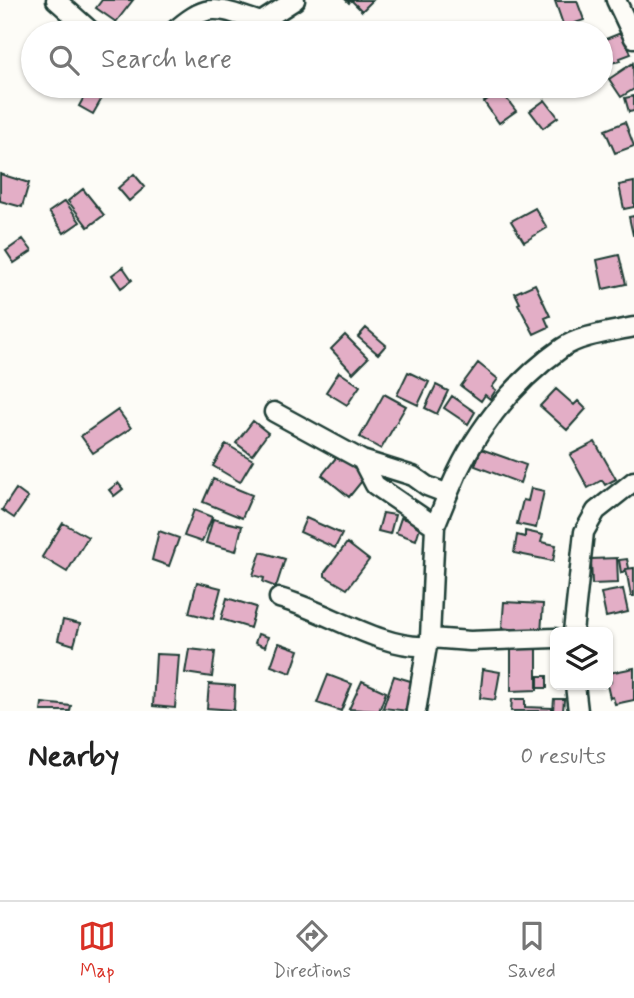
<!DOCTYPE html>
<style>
body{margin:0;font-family:Mynerve,sans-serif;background:#f6f6f6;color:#222}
.controls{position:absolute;right:21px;bottom:21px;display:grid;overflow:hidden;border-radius:10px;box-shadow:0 2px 5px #0004}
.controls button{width:63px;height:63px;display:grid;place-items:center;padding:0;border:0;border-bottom:2px solid #e0e0e0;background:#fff;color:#222;font:35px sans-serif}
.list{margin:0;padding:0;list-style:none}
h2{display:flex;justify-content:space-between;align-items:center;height:91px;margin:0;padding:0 28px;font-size:30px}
h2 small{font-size:23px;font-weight:400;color:#767676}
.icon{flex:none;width:38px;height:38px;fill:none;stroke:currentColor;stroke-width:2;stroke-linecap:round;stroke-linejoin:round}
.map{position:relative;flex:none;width:634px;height:711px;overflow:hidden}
.search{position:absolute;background:#fff;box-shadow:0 2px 5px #0004;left:21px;right:21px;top:21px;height:77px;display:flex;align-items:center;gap:18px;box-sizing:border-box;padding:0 24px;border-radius:38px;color:#767676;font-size:26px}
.sheet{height:189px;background:#fff}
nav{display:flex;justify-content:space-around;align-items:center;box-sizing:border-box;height:98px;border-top:2px solid #e0e0e0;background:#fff;font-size:19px;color:#767676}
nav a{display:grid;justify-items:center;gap:4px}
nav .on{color:#d93025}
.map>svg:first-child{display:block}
.building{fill:#e3aec6;stroke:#1f3d34;stroke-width:2}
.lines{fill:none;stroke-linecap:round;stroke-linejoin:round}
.minor-casing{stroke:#1f3d34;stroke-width:23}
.minor{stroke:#fdfcf7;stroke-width:18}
</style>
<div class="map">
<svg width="634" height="711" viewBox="0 0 634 711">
<rect width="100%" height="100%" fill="#fdfcf7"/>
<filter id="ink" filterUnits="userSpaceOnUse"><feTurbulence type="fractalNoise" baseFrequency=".0143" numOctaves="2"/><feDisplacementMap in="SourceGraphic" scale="14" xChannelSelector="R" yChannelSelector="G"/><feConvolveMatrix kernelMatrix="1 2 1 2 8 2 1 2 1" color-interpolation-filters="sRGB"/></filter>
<g filter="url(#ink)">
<path class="building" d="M102,0H133L116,22L96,8Z
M346,0H373L362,11L351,0L349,3Z
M555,1H577L584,20L564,27Z
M623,32L631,54L620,58L621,61L604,64L601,41Z
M633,63L634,89L621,97L609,79Z
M90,86H109L93,114L79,106Z
M500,90L516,111L499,123L484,102Z
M634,96V111L629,112L625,98Z
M545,100L558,117L543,128L530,111Z
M625,122L634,146L615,153L605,130Z
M0,174L29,183L22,207L0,201Z
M134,174L145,187L129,201L118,188Z
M634,182V207L624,209L619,185Z
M83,189L104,215L88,227L68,201Z
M65,201L80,222L64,233L49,212Z
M535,208L547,228L524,242L511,221Z
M634,216V235H633L629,217Z
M23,239L32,251L14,263L6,251Z
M619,255L626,284L603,289L597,260Z
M123,267L132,280L121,288L112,275Z
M535,284L550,316L545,318L549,327L534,334L518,304L520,303L515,293Z
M366,328L386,345L378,354L358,337Z
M345,335L368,358L353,373L331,349Z
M478,363L498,379L492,387L496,390L490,399L485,395L481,401L461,386Z
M339,372L360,386L347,405L326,392Z
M408,372L429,382L418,405L397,395Z
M436,385L448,391L437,414L425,408Z
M556,389L574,405L578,401L586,409L567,430L540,406Z
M384,394L406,406L381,449L360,437Z
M452,396L475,412L468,424L444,408Z
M118,410L131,428L93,453L81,436Z
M253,421L268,433L252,455L236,443Z
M595,442L616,479L605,485L602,480L588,488L570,455Z
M226,444L253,460L240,482L213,466Z
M481,449L526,465L520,483L475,466Z
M339,454L366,476L349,497L322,475Z
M213,479L252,495L242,518L203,502Z
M118,483L123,489L114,496L109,490Z
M531,488L544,491L536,528L517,524L523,500L528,501Z
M16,489L28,498L14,518L2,510Z
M194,510L212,517L202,542L184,536Z
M383,513L395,515L390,534L378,531Z
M306,518L342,534L335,548L300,532Z
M401,518L421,524L416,540L396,533Z
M213,519L242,526L236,551L206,543Z
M63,523L88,537L67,572L42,557Z
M159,531L179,538L169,566L152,560Z
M525,531L543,535L541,542L556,545L553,561L514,553L517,535L525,537Z
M347,543L369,560L347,589L325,576V572Z
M261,552L285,559L276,587L263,582L264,578L253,575Z
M617,558L618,583L592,584L591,559Z
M627,559L629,568L621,573L619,560Z
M634,568V596H631L626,569Z
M197,582L221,588L213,619L189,613Z
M623,589L628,612L606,617L601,593Z
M227,598L256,607L250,628L221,619Z
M504,602L543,604L541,633L502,628Z
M63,620L80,624L74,645L58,640Z
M258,634L268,637L265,647L255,643Z
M279,643L299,650L291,673L271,666Z
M537,648V690L511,691V649Z
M189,649L215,652L212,677L185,673Z
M156,654L179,655L175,708L153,706Z
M634,668V700L615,704L613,697L610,698L607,685L611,682L609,673Z
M483,669L500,672L495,700L480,698Z
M328,675L352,684L341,711L317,703Z
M394,676L417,683L408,711L383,708Z
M538,676H547V688H538Z
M362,681L386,692L379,711L349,709Z
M209,684L235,686L234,710L207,708Z
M512,699H525V707L552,708V711H511Z
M554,699H564L563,711H553Z
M42,703L71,706L70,711H41Z"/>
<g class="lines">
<g class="minor-casing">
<path id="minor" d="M56,0L93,33
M616,0L634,38
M172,33C209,0 216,8 261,22L295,0
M274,412L362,460L413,476L427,486L448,494L435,526L430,638
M362,460L375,485L435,526
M448,494C470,437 512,383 562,348C581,335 612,332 634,327
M279,598C325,610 381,649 427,646L430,638L470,641L555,638
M573,632L584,532L596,511L634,481
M575,685L578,711
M416,711L427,646"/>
</g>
<use href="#minor" class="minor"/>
</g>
</g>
</svg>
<div class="controls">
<button><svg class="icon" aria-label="layers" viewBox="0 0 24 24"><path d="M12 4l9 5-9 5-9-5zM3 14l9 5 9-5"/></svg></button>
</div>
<div class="search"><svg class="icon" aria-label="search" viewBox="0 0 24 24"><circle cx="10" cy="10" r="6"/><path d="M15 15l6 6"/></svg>Search here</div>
</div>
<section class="sheet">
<h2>Nearby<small>0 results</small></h2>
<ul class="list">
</ul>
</section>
<nav>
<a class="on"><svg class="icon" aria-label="map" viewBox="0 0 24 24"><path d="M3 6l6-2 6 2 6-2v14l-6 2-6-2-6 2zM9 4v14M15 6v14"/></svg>Map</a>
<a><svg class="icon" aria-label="directions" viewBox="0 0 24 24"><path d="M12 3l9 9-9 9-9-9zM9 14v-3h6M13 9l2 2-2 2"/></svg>Directions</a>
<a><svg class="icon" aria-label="saved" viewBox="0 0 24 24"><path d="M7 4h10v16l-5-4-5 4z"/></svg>Saved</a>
</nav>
